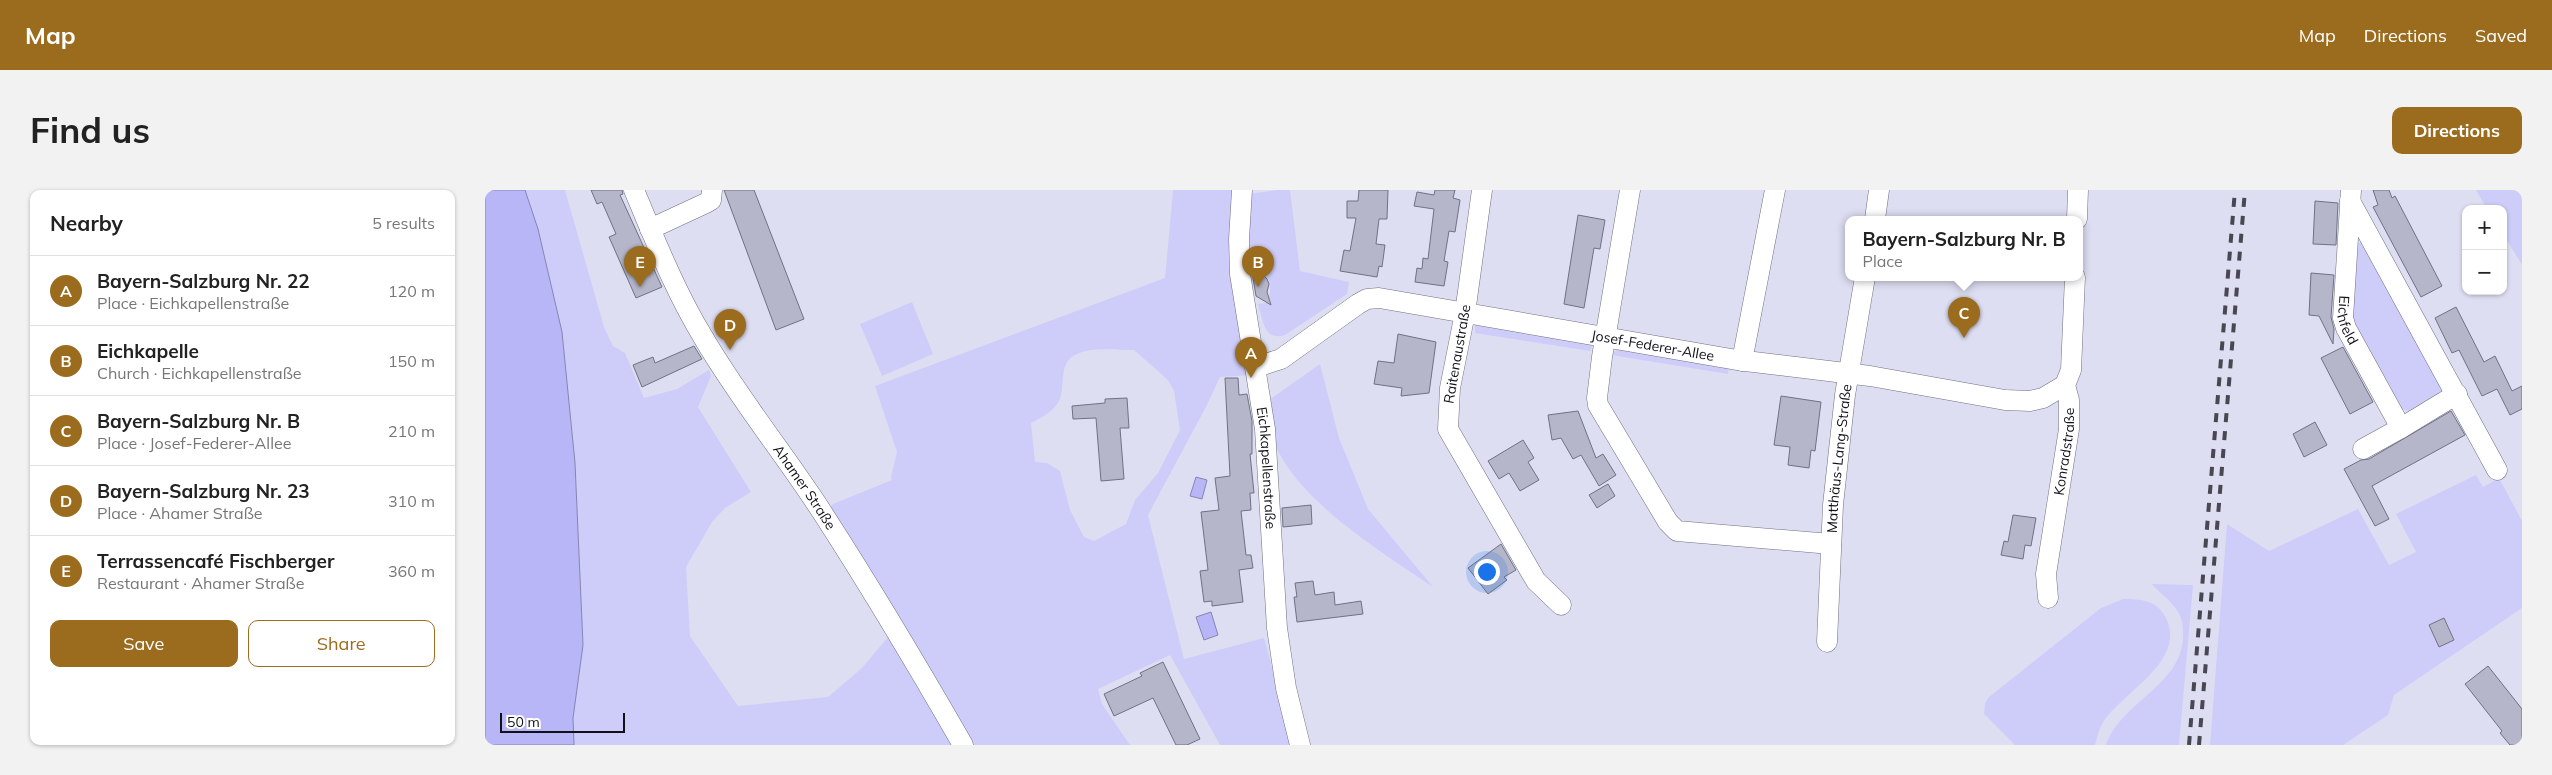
<!DOCTYPE html>
<meta charset="utf-8">
<style>
body{margin:0;font-family:Mulish,sans-serif;background:#f2f2f2;color:#222}
.controls{position:absolute;right:15px;top:15px;display:grid;overflow:hidden;border-radius:10px;box-shadow:0 1px 4px #0004}
.controls button{width:45px;height:45px;display:grid;place-items:center;padding:0;border:0;border-bottom:1px solid #e0e0e0;background:#fff;color:#222;font:25px sans-serif}
.scale{position:absolute;left:15px;bottom:12px;width:125px;box-sizing:border-box;padding-left:5px;border:2px solid #101017;border-top:0;font-size:14px;line-height:18px;white-space:nowrap;color:#101017;-webkit-text-stroke:4px #fff;paint-order:stroke}
.you{position:absolute;left:1001px;top:381px;width:18px;height:18px;margin:-12px;border:4px solid #fff;border-radius:50%;background:#1a73e8;box-shadow:0 0 0 8px #1a73e833}
.badge{display:grid;place-items:center;width:32px;height:32px;border-radius:50%;background:#9b6c1d;color:#fff;font-size:16px;font-weight:700}
.pin{position:absolute;translate:-50% -41px;filter:drop-shadow(0 1px 2px #0008)}
.pin::after{content:'';position:absolute;top:26px;width:18px;height:15px;background:inherit;clip-path:polygon(0 0,100% 0,50% 100%)}
.popup{position:absolute;left:1360px;top:26px;width:238px;height:65px;box-sizing:border-box;display:grid;place-content:center;border-radius:10px;background:#fff;filter:drop-shadow(0 1px 4px #0005);font-size:16px;white-space:nowrap;color:#767676}
.popup b{font-size:19px;color:#222}
.popup::after{content:'';position:absolute;left:50%;top:100%;margin-left:-10px;border:10px solid transparent;border-top-color:#fff}
.list{margin:0;padding:0;list-style:none}
h2{display:flex;justify-content:space-between;align-items:center;height:65px;margin:0;padding:0 20px;font-size:21px}
h2 small{font-size:16px;font-weight:400;color:#767676}
.list li{display:grid;grid-template-columns:32px 1fr auto;gap:15px;align-items:center;box-sizing:border-box;height:70px;padding:0 20px;border-top:1px solid #e0e0e0}
.list b{display:block;font-size:19px;white-space:nowrap}
.list p{margin:0;font-size:16px;white-space:nowrap;color:#767676}
.list em{font-size:16px;font-style:normal;color:#767676}
.actions{display:flex;gap:10px;padding:15px 20px}
.actions a{flex:1;padding:11px 0;border:1px solid #9b6c1d;border-radius:10px;text-align:center;font-size:18px;color:#9b6c1d}
.actions .main{background:#9b6c1d;color:#fff}
.map{position:relative;flex:none;width:2037px;height:555px;overflow:hidden;border-radius:10px}
header{display:flex;align-items:center;gap:30px;box-sizing:border-box;height:70px;padding:0 25px;background:#9b6c1d;color:#fff}
header strong{font-size:24px}
nav{display:flex;gap:28px;margin-inline-start:auto;font-size:18px}
.intro{display:flex;align-items:center;justify-content:space-between;box-sizing:border-box;height:120px;padding:0 30px}
h1{margin:0;font-size:35px}
.button{padding:12px 22px;border-radius:10px;background:#9b6c1d;color:#fff;font-size:18px;font-weight:700}
main{display:flex;gap:30px;padding:0 30px}
aside{flex:1;background:#fff;border-radius:10px;box-shadow:0 1px 4px #0004}
.map>svg:first-child{display:block}
.green{fill:#cecdf9;fill-rule:evenodd}
.water{fill:#b8b6f6;stroke:#8684b3}
.building{fill:#b6b6cb;stroke:#717184}
.lines{fill:none;stroke-linecap:round;stroke-linejoin:round}
.minor-casing{stroke:#707083;stroke-width:21}
.minor{stroke:#fff;stroke-width:20}
.rail{stroke:#484853;stroke-width:4;stroke-dasharray:9 9;stroke-linecap:butt}
.labels{text-anchor:middle;stroke-width:4.5;stroke-linejoin:round;paint-order:stroke}
.street-label{font-size:14px;fill:#101017;stroke:#fff}
</style>
<header>
<strong>Map</strong>
<nav><a>Map</a><a>Directions</a><a>Saved</a></nav>
</header>
<div class="intro"><h1>Find us</h1><a class="button">Directions</a></div>
<main>
<aside>
<h2>Nearby<small>5 results</small></h2>
<ul class="list">
<li><span class="badge">A</span><div><b>Bayern-Salzburg Nr. 22</b><p>Place · Eichkapellenstraße</p></div><em>120 m</em></li>
<li><span class="badge">B</span><div><b>Eichkapelle</b><p>Church · Eichkapellenstraße</p></div><em>150 m</em></li>
<li><span class="badge">C</span><div><b>Bayern-Salzburg Nr. B</b><p>Place · Josef-Federer-Allee</p></div><em>210 m</em></li>
<li><span class="badge">D</span><div><b>Bayern-Salzburg Nr. 23</b><p>Place · Ahamer Straße</p></div><em>310 m</em></li>
<li><span class="badge">E</span><div><b>Terrassencafé Fischberger</b><p>Restaurant · Ahamer Straße</p></div><em>360 m</em></li>
</ul>
<div class="actions"><a class="main">Save</a><a>Share</a></div>
</aside>
<div class="map">
<svg width="2037" height="555" viewBox="0 0 2037 555">
<rect width="100%" height="100%" fill="#dedef3"/>
<path class="green" d="M40,0H80L119,137L128,156L140,163L159,208L192,199L224,180L226,186L213,217L266,302L240,318L227,332L201,377L205,446L253,516L343,507L377,478L403,447L468,555H89L88,528L98,455L90,273L77,142L53,39Z
M688,0H748L765,185L735,187L722,215L663,325L699,469L779,448L808,555H735L685,465L613,499L617,514L645,555H484L345,317L348,314L407,290L406,287L412,262L390,196L680,88ZM649,160L683,190L689,201L695,240L673,283L650,310L641,334L609,351L599,347L585,320L575,281L562,273L550,272L546,233C556,228 570,221 575,209C580,196 574,175 588,166C603,156 631,160 649,160Z
M792,0H805L815,81L864,92L862,104L800,145C779,152 778,130 773,114L781,113C787,105 788,85 774,83L773,78L785,71L762,55L764,4Z
M1991,0H2037V75L2018,44V19H2002Z
M1876,52L1881,53L1960,195L1957,205L1924,221L1913,218L1870,135L1867,125L1873,53Z
M427,112L448,164L397,186L375,134Z
M990,135L1104,151L1107,157L1105,161L990,143Z
M1136,156L1244,174L1243,184L1126,165Z
M835,174L854,248L883,319L948,397C898,363 819,315 792,259C785,244 785,226 784,210Z
M1991,285L1998,297L2014,288L2037,331V418L1909,505L1903,525L1858,555H1725L1742,334L1784,361L1873,319L1904,375L1931,362L1911,324Z
M1667,394L1708,395L1694,555H1621C1636,511 1699,495 1698,444C1698,434 1697,427 1691,419C1685,409 1674,403 1667,394Z
M1638,409C1656,409 1672,410 1681,428C1703,473 1632,504 1616,536C1613,542 1612,549 1610,555H1530L1499,524L1500,513L1504,507L1616,418Z"/>
<path class="water" d="M0,0H40L53,39L77,142L90,273L98,455L88,528L89,555H0Z
M711,287L722,290L717,309L705,306Z
M726,422L733,445L719,450L711,427Z"/>
<path class="building" d="M106,0H137L138,4L135,5L177,97L151,108L124,47L131,44L117,12L112,14Z
M239,0H269L319,129L291,140Z
M874,0H903L902,29H894L891,54L900,55L897,77L894,76L892,87L855,81L859,60L865,61L871,28H862V11H873Z
M950,0H970L968,8L975,10L970,42L964,41L959,71L963,72L959,96L930,92L932,78L937,79L938,68L943,69L949,19L929,16L932,2L949,5Z
M1888,0H1904L1907,8L1910,6L1957,96L1936,107L1888,17L1893,15Z
M1830,11L1853,13L1851,55L1828,54Z
M1093,25L1120,30L1115,59L1109,58L1099,118L1079,114Z
M767,82L778,85L782,89L784,94L782,102L786,115L771,106Z
M1826,83L1849,85L1846,127L1849,139L1848,154L1834,126L1824,125Z
M1971,117L1999,172L2010,166L2027,201L2037,196V219L2025,225L2012,199L1997,206L1974,160L1967,163L1950,128Z
M913,144L951,152L944,203L916,206L917,198L889,194L893,171L909,173Z
M209,156L217,169L157,197L148,175L168,167L170,173Z
M1858,157L1888,212L1865,224L1836,168Z
M740,188H753L754,205L762,204L767,231V264H765L769,303H765L766,320L756,321L761,365H766L768,378L754,380L758,412L727,416V411L719,412L715,381L723,380L716,322L734,320L730,288L745,286Z
M1296,206L1336,212L1330,261L1326,260L1324,278L1303,275L1305,257L1289,255Z
M642,208L644,238H635L639,289L616,291L611,228L588,229L587,216L620,213V209Z
M1093,221L1111,268L1118,264L1131,285L1114,296L1096,265L1088,269L1076,248L1067,250L1063,225Z
M1966,221L1980,245L1887,296L1904,329L1890,336L1859,279L1876,270L1884,269Z
M1830,232L1842,255L1819,267L1808,244Z
M1038,250L1049,268L1043,272L1054,290L1035,301L1024,283L1014,289L1003,271Z
M1123,294L1130,306L1112,318L1104,305Z
M826,315L827,334L798,337L797,318Z
M1528,325L1551,328L1546,356L1540,355L1538,369L1516,365L1519,351L1523,352Z
M1016,354L1031,380L1019,387L1022,390L1003,404L983,378Z
M828,391L830,405L849,402L850,415L876,411L878,424L812,432L809,407H812L810,393Z
M1959,428L1969,450L1954,457L1944,435Z
M678,472L715,549L702,555H691L668,508L629,526L619,504L657,486L655,483Z
M2003,476L2037,519V555H2025L2015,543L2017,541L1980,494Z"/>
<g class="lines">
<g class="minor-casing">
<g id="minor">
<path id="s1" d="M149,0C170,50 190,101 218,147C253,207 297,261 335,319C385,396 432,475 478,555"/>
<path id="s2" d="M757,0L754,49L755,84L780,239L792,438L801,498L815,555"/>
<path d="M997,0L980,123L965,198L963,239L1051,391L1076,415"/>
<path d="M1145,0L1117,167L1112,208L1113,215L1183,332L1192,341L1346,354"/>
<path id="s3" d="M1866,0L1858,128L1861,138L1916,238L1972,204"/>
<path d="M1865,11L2012,280"/>
<path d="M1390,29L1394,0"/>
<path d="M1592,29L1593,0"/>
<path d="M165,39L221,13L226,10L227,0"/>
<path d="M1257,171L1290,0"/>
<path id="s4" d="M771,177L796,169L873,114L882,109L894,108L1252,170L1385,186L1520,210L1545,211L1558,208L1580,195"/>
<path d="M1878,259L1916,238"/>
<path id="s5" d="M1563,408L1561,384L1584,239V210L1580,195L1586,180L1590,87"/>
<path id="s6" d="M1342,452L1348,315L1360,205L1380,87"/>
</g>
</g>
<use href="#minor" class="minor"/>
<path class="rail" d="M1704,555L1750,0
M1714,555L1760,0"/>
</g>
<g class="labels">
<g class="street-label">
<text dy="5" stroke="none"><textPath href="#s3" startOffset="131">Eichfeld</textPath></text>
<text dy="5" stroke="none"><textPath href="#s4" startOffset="421">Josef-Federer-Allee</textPath></text>
<text transform="translate(972 164) rotate(-80)" y="5">Raitenaustraße</text>
<text dy="5" stroke="none"><textPath href="#s5" startOffset="148">Konradstraße</textPath></text>
<text dy="5" stroke="none"><textPath href="#s6" startOffset="184">Matthäus-Lang-Straße</textPath></text>
<text dy="5" stroke="none"><textPath href="#s2" startOffset="280">Eichkapellenstraße</textPath></text>
<text dy="5" stroke="none"><textPath href="#s1" startOffset="344">Ahamer Straße</textPath></text>
</g>
</g>
</svg>
<div class="controls">
<button>+</button>
<button>−</button>
</div>
<div class="scale">50 m</div>
<div class="you"></div>
<div class="pin badge" style="left:766px;top:188px">A</div>
<div class="pin badge" style="left:773px;top:97px">B</div>
<div class="pin badge" style="left:1479px;top:148px">C</div>
<div class="popup"><b>Bayern-Salzburg Nr. B</b>Place</div>
<div class="pin badge" style="left:245px;top:160px">D</div>
<div class="pin badge" style="left:155px;top:97px">E</div>
</div>
</main>
